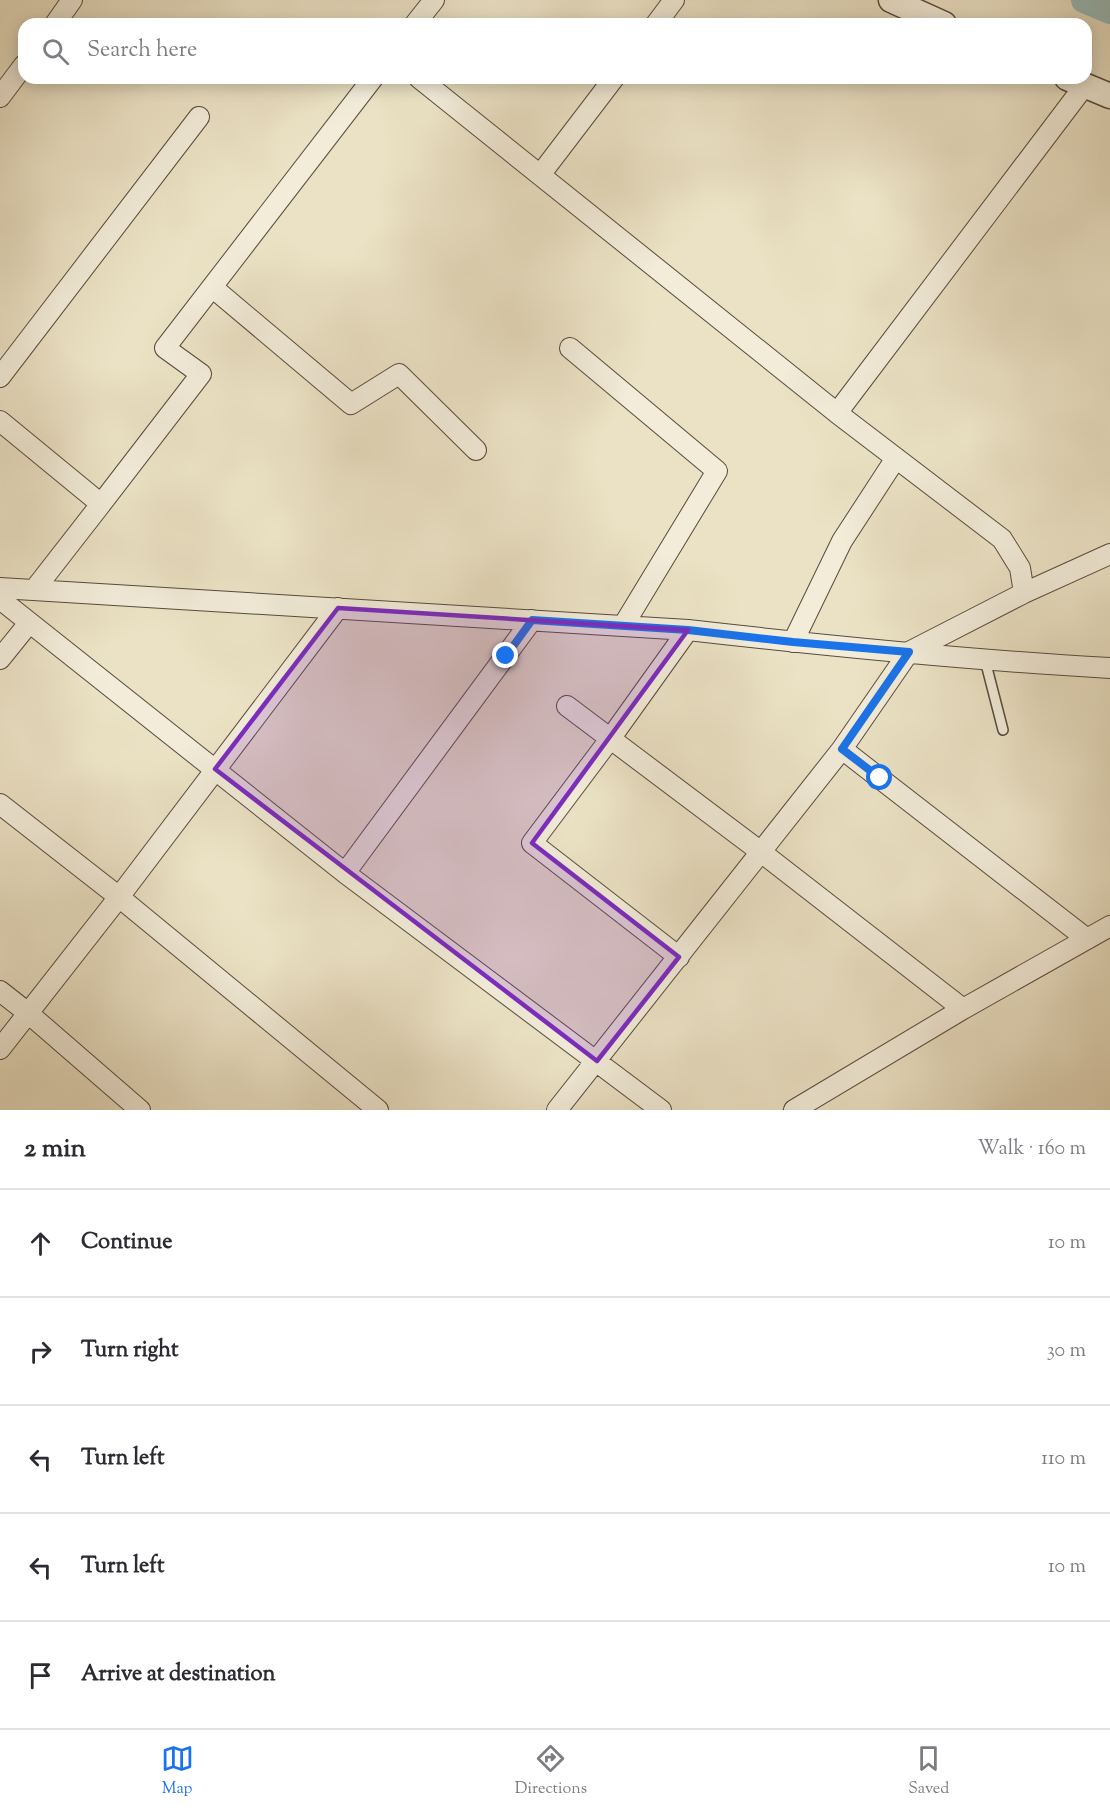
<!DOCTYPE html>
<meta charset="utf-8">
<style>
body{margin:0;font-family:"Sorts Mill Goudy",serif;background:#f2f2f3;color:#2b2b33}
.stop{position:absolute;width:18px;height:18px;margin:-14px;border:4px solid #1a73e8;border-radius:50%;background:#fff}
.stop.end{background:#1a73e8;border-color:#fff;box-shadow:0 2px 6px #0008}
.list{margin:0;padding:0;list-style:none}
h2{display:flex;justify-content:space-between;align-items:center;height:78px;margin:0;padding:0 24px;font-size:26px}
h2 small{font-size:20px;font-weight:400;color:#7c7c81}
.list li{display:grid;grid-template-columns:39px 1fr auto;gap:18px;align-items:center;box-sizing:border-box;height:108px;padding:0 24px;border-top:2px solid #e1e1e2}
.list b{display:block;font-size:22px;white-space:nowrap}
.list em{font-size:20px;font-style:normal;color:#7c7c81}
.icon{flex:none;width:33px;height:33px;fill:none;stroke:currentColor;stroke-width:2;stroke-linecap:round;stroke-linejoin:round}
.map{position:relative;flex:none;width:1110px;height:1110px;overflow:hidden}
.search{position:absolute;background:#fff;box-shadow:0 3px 15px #0003;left:18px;right:18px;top:18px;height:66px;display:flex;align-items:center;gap:15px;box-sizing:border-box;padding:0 21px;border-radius:18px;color:#7c7c81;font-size:22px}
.sheet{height:618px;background:#fff}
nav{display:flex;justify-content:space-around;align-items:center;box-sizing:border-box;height:84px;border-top:2px solid #e1e1e2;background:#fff;font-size:16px;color:#7c7c81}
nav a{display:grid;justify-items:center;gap:3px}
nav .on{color:#1a73e8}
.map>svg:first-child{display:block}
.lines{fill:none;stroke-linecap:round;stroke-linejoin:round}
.canal{stroke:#99bdbb;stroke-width:26}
.service-casing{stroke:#574b3d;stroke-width:12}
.minor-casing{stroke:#574b3d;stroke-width:22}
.tertiary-casing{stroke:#574b3d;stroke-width:27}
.service{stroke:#f2ecd9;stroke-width:9}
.minor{stroke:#f2ecd9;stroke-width:20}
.tertiary{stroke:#f2ecd9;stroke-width:24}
.route{stroke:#1a73e8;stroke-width:8}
.marked{fill:#7b2cbf;fill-opacity:0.2;stroke:#7b2cbf;stroke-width:4.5;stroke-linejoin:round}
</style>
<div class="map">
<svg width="1110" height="1110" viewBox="0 0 1110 1110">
<rect width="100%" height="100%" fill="#ebe2c5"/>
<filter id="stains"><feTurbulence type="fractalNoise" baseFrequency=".00333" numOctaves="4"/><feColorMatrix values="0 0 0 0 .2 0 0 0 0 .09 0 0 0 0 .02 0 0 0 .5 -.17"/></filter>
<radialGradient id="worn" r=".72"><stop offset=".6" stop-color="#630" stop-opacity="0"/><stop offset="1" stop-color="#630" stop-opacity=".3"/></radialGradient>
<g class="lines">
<path class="canal" d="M1084,0L1110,11"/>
<g class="service-casing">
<path id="service" d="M985,660L1003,730"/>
</g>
<g class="minor-casing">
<path id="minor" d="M55,24L72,0
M415,24L434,0
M656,24L674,0
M419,78L837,413L1002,539L1020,568L1024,593
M0,97L24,65
M540,175L614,78
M212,287L351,404L399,374L476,450
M570,348L717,471L623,626
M0,377L199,117
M837,413L1085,85
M0,421L101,504L34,590
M101,504L201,374L165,348L373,78
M0,588L688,630C828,646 969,660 1110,668
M0,599L345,873L661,1110
M793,642L842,541L896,458
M0,659L29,623
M567,706L761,852L963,1009
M842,749L1087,939
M0,804L119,897L378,1110
M345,873L532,620
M679,957L532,843L610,739L688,630
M0,991L28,1013L140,1110
M0,1049L119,897L338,608
M557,1110L842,749L909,652L1024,593L1110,554
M794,1110L963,1009L1110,926"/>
</g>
<g class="tertiary-casing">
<path id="tertiary" d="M891,0L944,24
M1067,78L1110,96"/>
</g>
<use href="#service" class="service"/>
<use href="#minor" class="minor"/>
<use href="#tertiary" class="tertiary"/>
</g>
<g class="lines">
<path class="route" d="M506,656L532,620L688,630L793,642L909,652L842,749L880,778"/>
</g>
<path class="marked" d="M338,608L688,630L532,843L679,957L597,1061L215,769Z"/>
<rect width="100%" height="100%" filter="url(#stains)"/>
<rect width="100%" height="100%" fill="url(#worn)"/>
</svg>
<div class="stop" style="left:880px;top:778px"></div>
<div class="stop end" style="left:506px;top:656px"></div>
<div class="search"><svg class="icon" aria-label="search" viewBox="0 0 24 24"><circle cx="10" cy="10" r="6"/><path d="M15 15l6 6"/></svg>Search here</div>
</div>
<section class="sheet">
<h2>2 min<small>Walk · 160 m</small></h2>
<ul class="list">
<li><svg class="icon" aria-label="ahead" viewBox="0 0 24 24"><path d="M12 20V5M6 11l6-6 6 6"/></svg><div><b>Continue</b></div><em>10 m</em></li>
<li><svg class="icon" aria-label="right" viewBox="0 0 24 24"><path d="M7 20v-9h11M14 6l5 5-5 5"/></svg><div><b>Turn right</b></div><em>30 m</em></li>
<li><svg class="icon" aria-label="left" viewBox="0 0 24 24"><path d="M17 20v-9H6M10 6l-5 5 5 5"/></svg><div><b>Turn left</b></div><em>110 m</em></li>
<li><svg class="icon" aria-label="left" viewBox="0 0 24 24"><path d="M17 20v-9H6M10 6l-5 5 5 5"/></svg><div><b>Turn left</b></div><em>10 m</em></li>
<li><svg class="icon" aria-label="arrive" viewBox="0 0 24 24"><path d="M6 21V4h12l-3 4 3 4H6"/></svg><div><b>Arrive at destination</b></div></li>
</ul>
</section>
<nav>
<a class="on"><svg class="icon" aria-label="map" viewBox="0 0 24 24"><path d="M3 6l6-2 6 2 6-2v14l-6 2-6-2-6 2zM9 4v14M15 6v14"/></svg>Map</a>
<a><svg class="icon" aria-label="directions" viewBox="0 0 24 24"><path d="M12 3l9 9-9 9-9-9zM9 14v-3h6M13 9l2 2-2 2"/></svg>Directions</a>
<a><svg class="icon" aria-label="saved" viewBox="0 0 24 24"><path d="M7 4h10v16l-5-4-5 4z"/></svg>Saved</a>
</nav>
